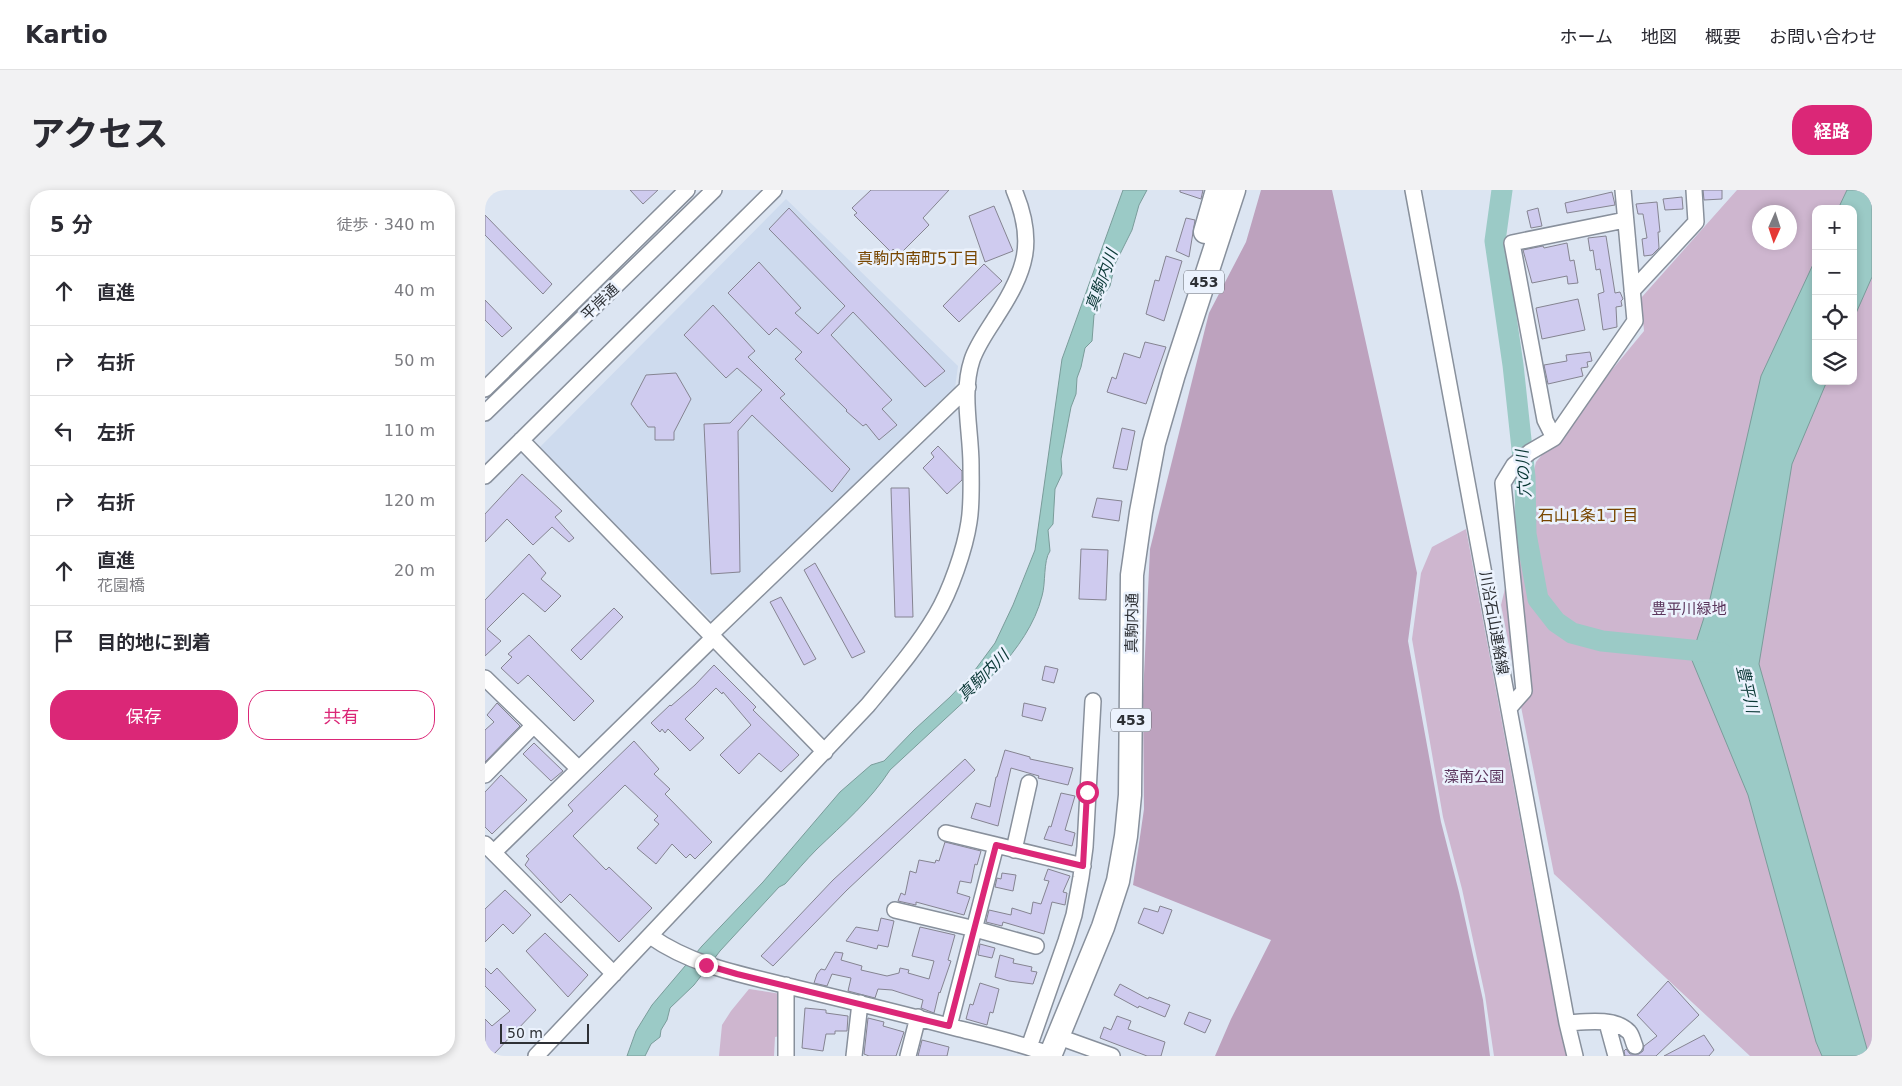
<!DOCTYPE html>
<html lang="ja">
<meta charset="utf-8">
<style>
body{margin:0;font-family:"DejaVu Sans","Noto Sans JP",sans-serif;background:#f2f2f3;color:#2b2b33}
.controls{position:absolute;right:15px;top:15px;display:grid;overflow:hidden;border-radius:10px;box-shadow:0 2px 8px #0003}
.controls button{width:45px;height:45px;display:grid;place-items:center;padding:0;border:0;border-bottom:1px solid #e1e1e2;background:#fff;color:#2b2b33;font:25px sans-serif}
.compass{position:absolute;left:1267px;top:15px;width:45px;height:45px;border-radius:50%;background:#fff;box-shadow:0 2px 8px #0003;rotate:183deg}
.scale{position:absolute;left:15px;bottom:12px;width:89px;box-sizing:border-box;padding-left:5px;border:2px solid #2d3035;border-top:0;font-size:14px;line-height:18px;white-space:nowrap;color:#2d3035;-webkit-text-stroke:4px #ebf2fd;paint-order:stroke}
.stop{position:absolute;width:15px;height:15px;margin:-11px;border:4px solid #db2777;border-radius:50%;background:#fff}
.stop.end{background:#db2777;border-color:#fff;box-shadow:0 1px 5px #0008}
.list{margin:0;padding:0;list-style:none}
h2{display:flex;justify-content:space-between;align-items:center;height:65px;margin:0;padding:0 20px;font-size:21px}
h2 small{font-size:16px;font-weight:400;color:#7c7c81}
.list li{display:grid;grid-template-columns:32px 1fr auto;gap:15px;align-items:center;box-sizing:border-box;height:70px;padding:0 20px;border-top:1px solid #e1e1e2}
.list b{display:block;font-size:19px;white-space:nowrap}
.list p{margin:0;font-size:16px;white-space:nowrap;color:#7c7c81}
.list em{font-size:16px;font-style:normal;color:#7c7c81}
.actions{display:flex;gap:10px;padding:15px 20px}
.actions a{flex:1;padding:11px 0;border:1px solid #db2777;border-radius:20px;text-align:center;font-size:18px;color:#db2777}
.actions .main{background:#db2777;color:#fff}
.icon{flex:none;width:28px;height:28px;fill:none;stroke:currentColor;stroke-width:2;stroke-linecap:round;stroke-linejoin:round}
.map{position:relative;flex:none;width:1387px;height:866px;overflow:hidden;border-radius:20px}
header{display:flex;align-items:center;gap:30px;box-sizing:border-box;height:70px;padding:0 25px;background:#fff;border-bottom:1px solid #e1e1e2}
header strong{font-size:24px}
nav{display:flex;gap:28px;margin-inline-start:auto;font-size:18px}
.intro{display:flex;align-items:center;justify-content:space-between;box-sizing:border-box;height:120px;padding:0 30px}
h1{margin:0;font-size:35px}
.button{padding:12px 22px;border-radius:20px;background:#db2777;color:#fff;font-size:18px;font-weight:700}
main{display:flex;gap:30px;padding:0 30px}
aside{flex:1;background:#fff;border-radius:20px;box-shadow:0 2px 8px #0003}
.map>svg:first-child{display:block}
.built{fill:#cedbee}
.green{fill:#ceb6cf;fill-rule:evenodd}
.forest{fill:#bda2be}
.water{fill:#9bcac6;stroke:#7a9c9a}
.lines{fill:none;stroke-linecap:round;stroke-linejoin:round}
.river{stroke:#9bcac6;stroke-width:21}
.building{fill:#cfcbef;stroke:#858491}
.minor-casing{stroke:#88909c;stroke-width:18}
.highway-casing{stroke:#88909c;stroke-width:25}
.minor{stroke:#fff;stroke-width:15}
.highway{stroke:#fff;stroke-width:22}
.route{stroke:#db2777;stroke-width:6}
.labels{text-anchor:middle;stroke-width:5;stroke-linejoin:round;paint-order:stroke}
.shield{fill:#ebf2fd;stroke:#666a71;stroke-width:1}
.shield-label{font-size:14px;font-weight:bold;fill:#2d3035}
.street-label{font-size:15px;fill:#2d3035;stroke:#ebf2fd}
.park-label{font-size:15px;fill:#5a355c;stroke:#ebf2fd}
.neighbourhood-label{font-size:16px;fill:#784600;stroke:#ebf2fd}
.water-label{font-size:16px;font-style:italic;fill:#0a3836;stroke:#ebf2fd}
</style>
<header>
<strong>Kartio</strong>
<nav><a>ホーム</a><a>地図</a><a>概要</a><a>お問い合わせ</a></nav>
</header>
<div class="intro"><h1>アクセス</h1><a class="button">経路</a></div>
<main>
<aside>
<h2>5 分<small>徒歩 · 340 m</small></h2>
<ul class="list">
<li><svg class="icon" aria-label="ahead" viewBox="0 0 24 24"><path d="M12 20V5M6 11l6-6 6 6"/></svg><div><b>直進</b></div><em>40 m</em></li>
<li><svg class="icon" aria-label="right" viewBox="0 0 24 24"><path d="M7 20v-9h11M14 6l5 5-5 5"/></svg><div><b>右折</b></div><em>50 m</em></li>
<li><svg class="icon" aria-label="left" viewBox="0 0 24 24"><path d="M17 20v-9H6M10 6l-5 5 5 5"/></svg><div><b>左折</b></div><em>110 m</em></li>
<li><svg class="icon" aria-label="right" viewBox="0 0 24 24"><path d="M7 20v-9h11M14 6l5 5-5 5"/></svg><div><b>右折</b></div><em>120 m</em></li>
<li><svg class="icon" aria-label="ahead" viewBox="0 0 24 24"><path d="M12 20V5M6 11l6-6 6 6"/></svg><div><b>直進</b><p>花園橋</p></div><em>20 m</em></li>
<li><svg class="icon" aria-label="arrive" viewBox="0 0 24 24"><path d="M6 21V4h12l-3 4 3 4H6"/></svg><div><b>目的地に到着</b></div></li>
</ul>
<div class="actions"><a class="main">保存</a><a>共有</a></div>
</aside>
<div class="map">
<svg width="1387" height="866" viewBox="0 0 1387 866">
<rect width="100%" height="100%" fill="#dce5f2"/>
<path class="built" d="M301,9L473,176L470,198L230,434L54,258Z"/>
<path class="green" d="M1252,0H1387V866H1265L1069,684L1016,415L1051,272L1159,141L1156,108ZM1331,19H1368V191H1331ZM1274,22H1304V52H1274Z
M981,339L1055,737L1084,866H1009L1000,805L977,699L958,627L927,449L936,383L947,357Z
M264,799L296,804L295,846L290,847L289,866H234L237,835L246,821Z"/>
<path class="forest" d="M776,0H847L932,383L923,451L956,632L974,702L998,810L1005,866H730L746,829L786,750L648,695L659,619L658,506L665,359L724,123L761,52Z"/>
<path class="water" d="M638,0H662L654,15L647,40L630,74L625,96L618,106L614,121L609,125L607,151L600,158L596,177L592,188L591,204L586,217L576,269L577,284L570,299L568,334L563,340L565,361C558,371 561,393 557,406C550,434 532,459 513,480L405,580C385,611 358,634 332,659C321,670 311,682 300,694L294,697L235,761L209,795L185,818L182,830L176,840L175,847L166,854L160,866H142L151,841L167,815L217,756L278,692L355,602L386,575L399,571L429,540L465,507L487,484L510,453L528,415L550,360L577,169Z
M1362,0H1387V87L1368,130V19H1353Z
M1331,68V191H1342L1307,274L1274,474L1384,866H1337L1331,852L1263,605L1206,468L1225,409L1276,186Z"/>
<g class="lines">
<path class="river" d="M1017,0L1010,51L1028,175L1040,287L1041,344L1053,409L1071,432L1087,443L1117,451L1236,463"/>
</g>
<path class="building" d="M145,0H173L158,14Z
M386,0H464L438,28L444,35L414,65L408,59L406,62L369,25L372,23L367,18Z
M695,0H718L716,9L695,2Z
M1218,0H1237V9L1219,10Z
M1127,2L1130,15L1082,23L1080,13Z
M1197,7L1198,19L1180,20L1178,9Z
M1172,12L1175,42H1173L1174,58L1167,65L1159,66L1157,49L1162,48L1158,24H1153L1151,14Z
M509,16L528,61L500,72L484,26Z
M304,18L460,181L440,197L368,122L346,145L407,210L397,219L412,235L394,250L381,234L378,236L361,221L362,220L310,169L317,162L291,138L284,145L243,103L274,72L316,118L310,123L333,144L360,116L284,39Z
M1053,18L1057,36L1046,38L1042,21Z
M0,25L67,94L58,104L0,45Z
M701,28L710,30L704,67L691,61Z
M1121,46L1130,103L1135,102L1138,109L1136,111L1137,116L1131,117L1132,137L1118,140L1113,104L1119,102L1115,79L1111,80L1108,60L1105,61L1103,48Z
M1082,53L1085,71L1089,70L1093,93L1083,94L1082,86L1047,93L1038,60L1058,56L1059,58Z
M681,66L697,71L679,131L661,124L670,90L674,91Z
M499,74L517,91L474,132L458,116Z
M1093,109L1100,140L1057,149L1051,118Z
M0,110L27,138L17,147L0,130Z
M228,115L270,161L263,167L300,204L295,208L365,279L347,302L267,225L253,241L255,382L226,384L219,234L245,233L277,200L252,178L241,188L199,145Z
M660,152L681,157L661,214L622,202L627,187L631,189L639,163L655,168Z
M1105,162L1107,171L1102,172L1103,177L1096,178L1098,186L1063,194L1059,175L1082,171L1081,165Z
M191,183L206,209L189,242V250H170V237H163L146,214L161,185Z
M637,238L650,241L642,280L628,278Z
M453,256L477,281V290L462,304L438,278L449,267L446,263Z
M37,284L77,321L70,327L89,348L84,352L67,337L48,355L22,329L0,352V324Z
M406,298H424L428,427H410Z
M612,308L637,311L634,331L607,327Z
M596,359L623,360L621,410L594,409Z
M44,364L61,383L56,389L76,406L60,422L38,403L2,439L16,451L0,466V410Z
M330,373L380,462L367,468L319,380Z
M296,407L331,469L319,475L285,412Z
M129,418L138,427L96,470L86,460Z
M44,445L109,511L89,531L43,485L33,494L16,478L27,467L23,464Z
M229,475L271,517L268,520L314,565L296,582L274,563L254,584L235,565L266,535L238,502L237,504L231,498L200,529L219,548L205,561L183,539L180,543L177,539L175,542L166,533L185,515L186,516L210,495Z
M560,476L573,479L569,493L557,490Z
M12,513L35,536L0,572V540L9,532L2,525Z
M539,513L561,518L557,531L537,526Z
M149,551L174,579L169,584L185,599L180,604L227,652L210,669L205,664L201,668L187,654L171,674L152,658L174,634L169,630L173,626L140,595L88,646L121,680L124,677L167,718L134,752L85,704L76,713L40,675L44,669L41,666L88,621L83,615Z
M49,553L78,581L66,591L38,564Z
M520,560L545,567V569L588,578L583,595L553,588L554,586L526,578L513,636L486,628L491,613L505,617L511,587H512Z
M480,569L490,580L362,700L288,776L276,766L348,690Z
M16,585L42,610L7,644L0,637V602Z
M576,603L590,606L580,640L590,643L587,656L559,649L564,636L566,637Z
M460,652L496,661L492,675L490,674L486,693L475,691L472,703L485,707L479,725L431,712V715L413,711L416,703L420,705L425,681L431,683L434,670L450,673L451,670L454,671Z
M563,679L585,686L578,702L582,703L580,715L567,712L559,744L518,732L517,736L501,732L504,720L526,725L527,718L546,724L548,712L556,714L564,691L559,690Z
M517,683L531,685L528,701L510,697L512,688L516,689Z
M20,700L46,725L28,744L18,734L0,752V719Z
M675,716L687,720L678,744L653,733L659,718L673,722Z
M396,728L409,731L403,757L393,755L392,759L361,751L371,737L393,741Z
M435,737L470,745L463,770L466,771L455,803L454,802L449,823L436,818L438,810L407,800L393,799L390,808L363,801L366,788L347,784L342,796L329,793L332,784L336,779L340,780L350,762L358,763L356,770L377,776L376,780L402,786L414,783L415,778L424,780L423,783L444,789L449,771L427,766Z
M60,743L103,785L83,807L41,761Z
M495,754L510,758L507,768L493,765Z
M515,765L529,769L528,773L547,777L546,781L552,782L548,794L524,791L510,787Z
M0,778L6,784L12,778L51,820L8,865L0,856V829L7,836L25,821L0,796Z
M1183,791L1214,825L1171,866H1140L1139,861L1141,859L1145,864H1154L1158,861L1159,856L1172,846L1152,825Z
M495,793L514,799L508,823L505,822L502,835L481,829L485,814L488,815Z
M635,794L663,809L664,807L685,815L680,827L654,816L653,818L629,805Z
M320,818L341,820V823L363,826L362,841H350V844H341L338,861L317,858Z
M704,822L726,830L720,843L699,834Z
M632,826L646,831L643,839L680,852L676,866H662L615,848L619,837L626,840Z
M383,828L399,832L398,836L419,842L411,866H384L379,864Z
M1219,845L1229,860L1224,866H1179Z
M437,850L464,857L462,866H433Z"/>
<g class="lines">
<g class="minor-casing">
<path id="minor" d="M928,0L1082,833L1090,866
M1147,101L1211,32L1209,0
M0,199L202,0
M0,223L229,0
M1069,248L1060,230L1027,53L1140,30
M36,250L340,562
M0,286L289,0
M226,444L483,197
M0,488L94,579
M1024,518L1039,501L1018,293L1029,275L1045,262L1069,248L1150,131L1138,0
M0,585L48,536
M461,643L598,676
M0,654L129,784
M529,660L544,593
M9,662L229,447
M410,720L490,739L551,756
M165,746C209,777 260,785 311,798C365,811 418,824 471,838C503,846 535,853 566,865
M1082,833C1099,832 1130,827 1144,842C1147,845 1148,852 1150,856
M1122,833L1131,866
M464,836L511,655
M574,847L627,866
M544,857L581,751L589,725L596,687L600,657L608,511
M51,866L383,515C407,486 432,457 451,425C465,402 480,359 484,332C487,314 486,294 486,275C486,241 476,203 487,170C492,155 503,140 511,127C541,81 551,52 529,0
M301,866V795
M369,866L375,813
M423,866L433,827"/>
</g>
<g class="highway-casing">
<path id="highway" d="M720,42L732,0
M565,866L618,737L633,691L641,646L645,605L647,385L656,322L669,253L689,184L749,0"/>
</g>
<use href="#minor" class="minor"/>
<use href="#highway" class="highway"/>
</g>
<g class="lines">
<path class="route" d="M221,775L252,784L464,836L511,655L598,676L602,602"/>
</g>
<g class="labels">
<g class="shield">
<rect x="699" y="80.5" width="40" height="23" rx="4"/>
<rect x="626" y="518.5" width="40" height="23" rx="4"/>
</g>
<g class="shield-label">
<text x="719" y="97">453</text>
<text x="646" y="535">453</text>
</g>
<g class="street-label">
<text transform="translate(115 112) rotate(-44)" y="5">平岸通</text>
<text transform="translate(647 433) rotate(-89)" y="5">真駒内通</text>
<text transform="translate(1009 433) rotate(80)" y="5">川沿石山連絡線</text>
</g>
<g class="park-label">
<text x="1204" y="424">豊平川緑地</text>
<text x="989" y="592">藻南公園</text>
</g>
<g class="neighbourhood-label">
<text x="433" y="74">真駒内南町5丁目</text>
<text x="1103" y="331">石山1条1丁目</text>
</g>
<g class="water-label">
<text transform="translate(616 90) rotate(-70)" y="6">真駒内川</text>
<text transform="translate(1038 284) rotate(-94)" y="6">穴の川</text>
<text transform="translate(498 485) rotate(-45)" y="6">真駒内川</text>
<text transform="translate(1263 499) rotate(77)" y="6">豊平川</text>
</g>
</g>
</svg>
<div class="controls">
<button>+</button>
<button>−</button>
<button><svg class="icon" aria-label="locate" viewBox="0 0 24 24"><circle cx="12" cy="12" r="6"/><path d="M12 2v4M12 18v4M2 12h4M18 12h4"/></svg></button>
<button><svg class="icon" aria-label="layers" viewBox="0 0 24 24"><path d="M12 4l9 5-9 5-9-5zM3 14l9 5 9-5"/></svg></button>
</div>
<svg class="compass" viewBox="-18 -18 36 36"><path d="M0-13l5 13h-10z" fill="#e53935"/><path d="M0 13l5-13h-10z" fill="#7c7c81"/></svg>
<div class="scale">50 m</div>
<div class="stop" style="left:602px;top:602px"></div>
<div class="stop end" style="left:221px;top:775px"></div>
</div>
</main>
